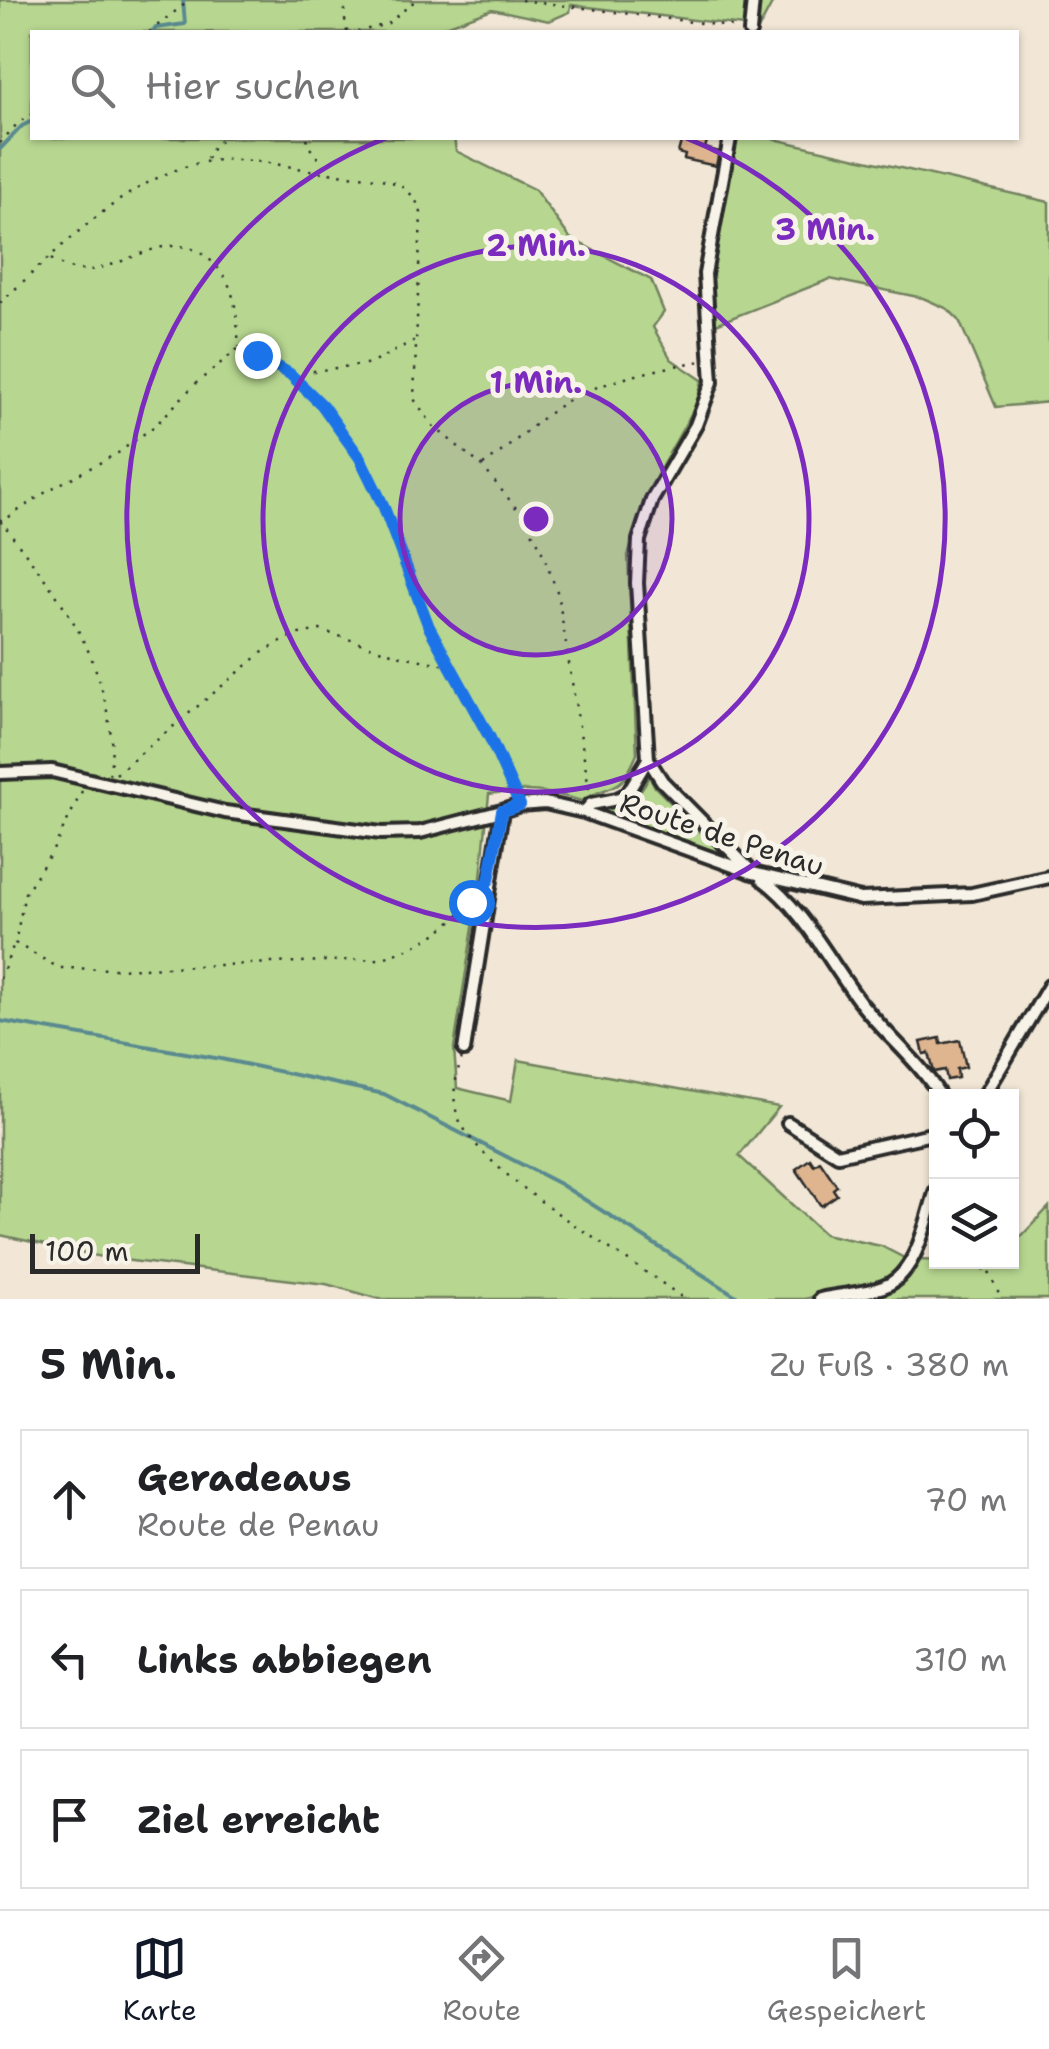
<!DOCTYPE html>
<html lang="de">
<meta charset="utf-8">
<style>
body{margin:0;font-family:"Shantell Sans",sans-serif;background:#f2f2f2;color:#202124}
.controls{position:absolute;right:30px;bottom:30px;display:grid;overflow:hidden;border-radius:0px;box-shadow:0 2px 8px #0004}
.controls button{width:90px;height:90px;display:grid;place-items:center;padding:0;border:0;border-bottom:2px solid #e0e0e0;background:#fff;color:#202124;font:50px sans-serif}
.scale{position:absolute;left:30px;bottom:25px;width:170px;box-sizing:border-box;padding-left:10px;border:5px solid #2b2b2b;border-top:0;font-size:28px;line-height:35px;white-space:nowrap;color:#2b2b2b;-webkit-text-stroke:8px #f7f3e8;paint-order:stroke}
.stop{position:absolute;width:30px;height:30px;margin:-22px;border:8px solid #1a73e8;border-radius:50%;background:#fff}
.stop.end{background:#1a73e8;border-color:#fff;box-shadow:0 2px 10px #0008}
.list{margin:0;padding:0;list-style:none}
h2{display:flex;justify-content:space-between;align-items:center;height:130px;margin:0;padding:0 40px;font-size:42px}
h2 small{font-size:32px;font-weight:400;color:#757577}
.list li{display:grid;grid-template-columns:65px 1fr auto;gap:30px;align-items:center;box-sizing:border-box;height:140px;margin:0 20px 20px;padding:0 20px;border:2px solid #e0e0e0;border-radius:0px}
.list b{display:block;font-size:38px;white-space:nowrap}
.list p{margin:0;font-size:32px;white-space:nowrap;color:#757577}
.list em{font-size:32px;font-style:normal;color:#757577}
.icon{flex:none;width:55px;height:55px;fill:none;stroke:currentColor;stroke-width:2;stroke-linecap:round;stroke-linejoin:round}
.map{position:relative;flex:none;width:1049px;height:1299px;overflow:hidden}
.search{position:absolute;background:#fff;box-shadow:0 2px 8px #0004;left:30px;right:30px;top:30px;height:110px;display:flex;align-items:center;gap:25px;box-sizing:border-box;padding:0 35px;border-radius:0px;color:#757577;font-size:38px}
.sheet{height:610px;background:#fff}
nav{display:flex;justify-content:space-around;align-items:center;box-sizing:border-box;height:140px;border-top:2px solid #e0e0e0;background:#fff;font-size:28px;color:#757577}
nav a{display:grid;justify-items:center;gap:5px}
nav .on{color:#111827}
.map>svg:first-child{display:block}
.green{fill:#b7d790;stroke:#71815e;stroke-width:2.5}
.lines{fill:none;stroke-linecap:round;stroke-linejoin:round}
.stream{stroke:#5a8a90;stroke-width:4}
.building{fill:#deb58f;stroke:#2b2b2b;stroke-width:2.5}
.minor-casing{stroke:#2b2b2b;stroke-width:18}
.path{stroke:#2b2b2b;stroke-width:2.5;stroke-dasharray:2.5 8;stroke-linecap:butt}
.minor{stroke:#f7f3e8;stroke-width:10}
.route{stroke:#1a73e8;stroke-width:12}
.ring{fill:none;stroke:#7b2cbf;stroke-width:5}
.labels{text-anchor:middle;stroke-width:10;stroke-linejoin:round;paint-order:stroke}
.street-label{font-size:28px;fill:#2b2b2b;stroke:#f7f3e8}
.centre{fill:#7b2cbf;stroke:#f7f3e8;stroke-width:5}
.ring-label{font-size:30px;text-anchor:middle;font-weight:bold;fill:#7b2cbf;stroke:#f7f3e8;stroke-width:10;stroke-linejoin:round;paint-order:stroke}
</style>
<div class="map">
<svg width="1049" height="1299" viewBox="0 0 1049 1299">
<rect width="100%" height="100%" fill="#f2e7d6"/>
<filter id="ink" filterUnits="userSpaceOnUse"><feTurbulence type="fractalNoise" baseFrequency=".01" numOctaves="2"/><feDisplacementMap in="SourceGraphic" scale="20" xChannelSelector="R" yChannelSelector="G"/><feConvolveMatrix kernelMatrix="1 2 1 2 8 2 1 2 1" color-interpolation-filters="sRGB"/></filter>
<g filter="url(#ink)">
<path class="green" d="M0,0H774L757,32H752V27L571,5L570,12L549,21L492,9L443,27L444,32H32V138H454L456,151L535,190L570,238L651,280L664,312L653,327L671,359L702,380L697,403L647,493L628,556L637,754C619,797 615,780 582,801C549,791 524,788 489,794L481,877L454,1048L457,1088L511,1101L518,1060L779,1107L739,1156L824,1234L881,1246L906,1259L896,1272L879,1283L804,1299H380L326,1284L106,1258L0,1235Z
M735,138H770L1049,202V402L996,407L959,320L948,309L923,298L830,279L711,326L707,310Z
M649,776L655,787L725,857L601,811C625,807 639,798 649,776Z
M1049,1207V1299H853L894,1289L920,1260L964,1262L984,1270L989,1262H1012V1246Z"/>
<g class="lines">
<path class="stream" d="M152,32L156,28L185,24L183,0
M0,149L22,126L32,121
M0,1021L221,1059L384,1094L560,1184L741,1299"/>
</g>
<path class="building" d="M682,138H708L705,148L719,152L716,166L684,159L685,155L678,153Z
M940,1038L941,1044L960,1040L966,1067L957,1069L958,1078L947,1080L945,1070L934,1072L929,1053L924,1054L921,1042Z
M810,1159L814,1165L820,1161L837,1186L833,1189L837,1195L821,1206L796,1169Z"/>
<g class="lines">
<g class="minor-casing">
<path id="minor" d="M750,32L753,0
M648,759L662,781L749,869
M0,773L52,771L225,812L381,833L420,832L502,811
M584,812L591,804L617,799L627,794L648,759L637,583L639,540L652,500L696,425L712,382L705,274L730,138
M762,879C806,911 831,966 864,1007C889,1038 920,1062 940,1096
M464,1050L502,811L520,805L545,803L584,812L753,873L861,899L972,894L1049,877
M984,1096L1049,986
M788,1123L838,1155L936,1133
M820,1299C840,1294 864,1294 883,1287C917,1275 926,1220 936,1190"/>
</g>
<path class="path" d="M521,0L739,28
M149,32L190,0
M347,32L344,13L348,0
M357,32L387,24L416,0
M307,138L310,148L330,173
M0,143L18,123L32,114
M207,159L213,146L225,138
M51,259C103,298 156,219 205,256C237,280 236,310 239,347
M0,303C63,246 147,154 238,160C272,161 304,171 338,174C371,178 410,175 421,213L414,399L433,426L482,466L525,519L539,544L558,594L590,795
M292,374L372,363L417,339
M483,465C512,446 537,420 565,402C597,382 665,367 702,361
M0,519C46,583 89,626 106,706C111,731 114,751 109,775
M0,523L49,490L118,453L156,425L194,385L239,348C363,398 382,522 431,630C448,668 472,701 490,738C500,756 507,776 515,794
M116,774L263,652L294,635L320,630L401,656L447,665
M82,791L53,850L25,893L15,943L59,968L116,969L379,959C424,946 449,929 478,892
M0,979L14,944
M462,1058C456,1076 452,1092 456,1110C469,1170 633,1259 684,1299
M985,1262L1001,1299"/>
<use href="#minor" class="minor"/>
</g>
</g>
<g class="lines" filter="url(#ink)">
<path class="route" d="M257,355L290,374L322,405L360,458L383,505L429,627L490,738L520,805L502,811L489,880L471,902"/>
</g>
<circle cx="536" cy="519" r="136" fill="#7b2cbf" fill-opacity=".12"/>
<g class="ring">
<circle cx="536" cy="519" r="136"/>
<circle cx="536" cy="519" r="273"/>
<path d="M686 138A409 409 0 1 1 386 138"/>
</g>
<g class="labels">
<g class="street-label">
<text transform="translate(722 834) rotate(18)" y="10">Route de Penau</text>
</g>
</g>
<circle cx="536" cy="519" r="15" class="centre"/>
<g class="ring-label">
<text x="825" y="240">3 Min.</text>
<text x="536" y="256">2 Min.</text>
<text x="536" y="393">1 Min.</text>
</g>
</svg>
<div class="controls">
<button><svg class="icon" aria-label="locate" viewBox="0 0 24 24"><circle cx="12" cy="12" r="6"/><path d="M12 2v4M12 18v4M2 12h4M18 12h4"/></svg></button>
<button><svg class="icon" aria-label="layers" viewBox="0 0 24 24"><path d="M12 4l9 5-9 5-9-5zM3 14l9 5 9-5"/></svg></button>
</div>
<div class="scale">100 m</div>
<div class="stop" style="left:471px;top:902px"></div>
<div class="stop end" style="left:257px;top:355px"></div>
<div class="search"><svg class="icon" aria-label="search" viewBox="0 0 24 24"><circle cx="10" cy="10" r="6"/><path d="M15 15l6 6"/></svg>Hier suchen</div>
</div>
<section class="sheet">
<h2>5 Min.<small>Zu Fuß · 380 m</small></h2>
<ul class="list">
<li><svg class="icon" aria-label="ahead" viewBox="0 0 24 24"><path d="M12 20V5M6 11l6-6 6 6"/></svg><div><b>Geradeaus</b><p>Route de Penau</p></div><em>70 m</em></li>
<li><svg class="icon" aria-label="left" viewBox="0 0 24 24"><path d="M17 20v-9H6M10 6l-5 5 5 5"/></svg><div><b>Links abbiegen</b></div><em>310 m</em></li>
<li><svg class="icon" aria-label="arrive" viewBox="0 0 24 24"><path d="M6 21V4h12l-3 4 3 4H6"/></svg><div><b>Ziel erreicht</b></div></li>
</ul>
</section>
<nav>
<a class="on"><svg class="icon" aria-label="map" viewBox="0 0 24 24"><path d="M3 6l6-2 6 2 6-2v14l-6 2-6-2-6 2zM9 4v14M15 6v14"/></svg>Karte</a>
<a><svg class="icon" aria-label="directions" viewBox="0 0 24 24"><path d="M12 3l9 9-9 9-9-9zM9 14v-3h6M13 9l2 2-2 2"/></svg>Route</a>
<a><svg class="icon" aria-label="saved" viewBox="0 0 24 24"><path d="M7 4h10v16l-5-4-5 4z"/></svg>Gespeichert</a>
</nav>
